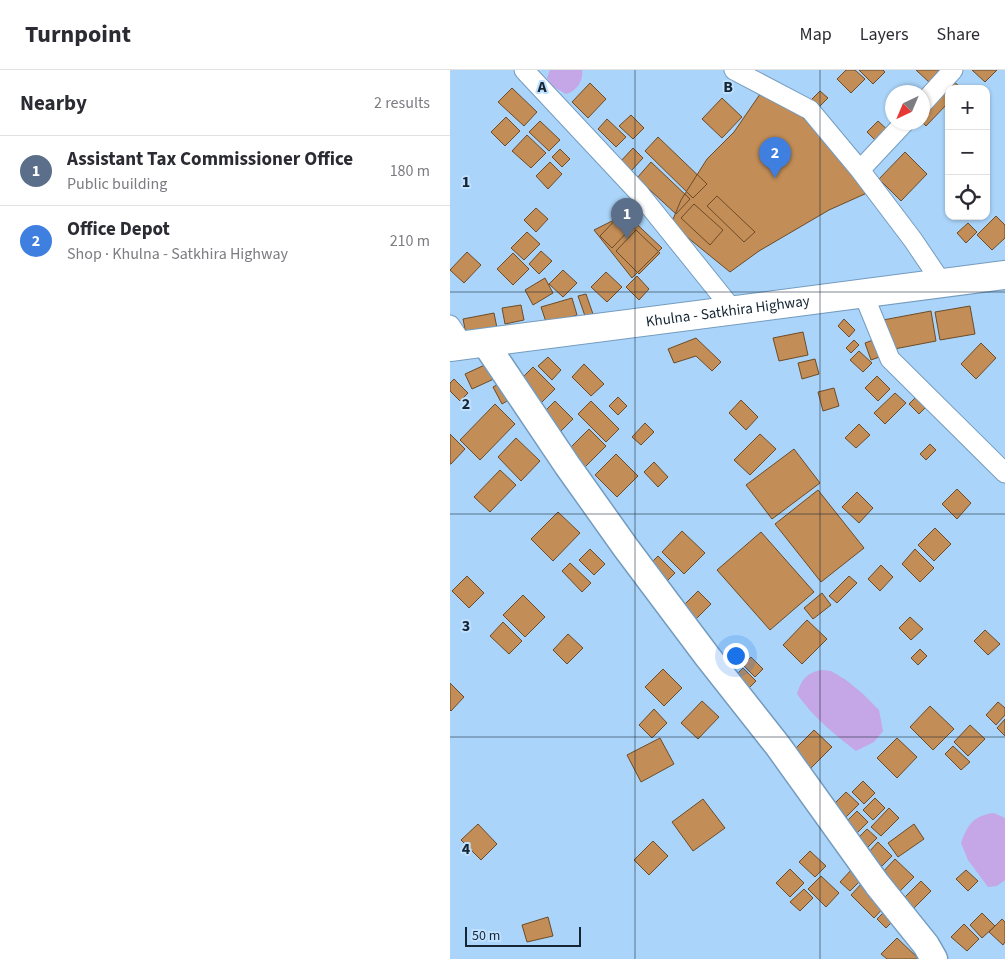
<!DOCTYPE html>
<meta charset="utf-8">
<style>
body{margin:0;font-family:"Source Sans 3",sans-serif;background:#f2f2f3;color:#2b2b33}
.controls{position:absolute;right:15px;top:15px;display:grid;overflow:hidden;border-radius:10px;box-shadow:0 1px 4px #0004}
.controls button{width:45px;height:45px;display:grid;place-items:center;padding:0;border:0;border-bottom:1px solid #e1e1e2;background:#fff;color:#2b2b33;font:25px sans-serif}
.compass{position:absolute;left:435px;top:15px;width:45px;height:45px;border-radius:50%;background:#fff;box-shadow:0 1px 4px #0004;rotate:224deg}
.scale{position:absolute;left:15px;bottom:12px;width:116px;box-sizing:border-box;padding-left:5px;border:2px solid #152533;border-top:0;font-size:14px;line-height:18px;white-space:nowrap;color:#152533;-webkit-text-stroke:4px #bfe0fe;paint-order:stroke}
.you{position:absolute;left:285px;top:585px;width:18px;height:18px;margin:-12px;border:4px solid #fff;border-radius:50%;background:#1a73e8;box-shadow:0 0 0 8px #1a73e833}
.badge{display:grid;place-items:center;width:32px;height:32px;border-radius:50%;background:#7c3aed;color:#fff;font-size:16px;font-weight:700}
.pin{position:absolute;translate:-50% -41px;filter:drop-shadow(0 1px 2px #0008)}
.pin::after{content:'';position:absolute;top:26px;width:18px;height:15px;background:inherit;clip-path:polygon(0 0,100% 0,50% 100%)}
.list{margin:0;padding:0;list-style:none}
h2{display:flex;justify-content:space-between;align-items:center;height:65px;margin:0;padding:0 20px;font-size:21px}
h2 small{font-size:16px;font-weight:400;color:#7c7c81}
.list li{display:grid;grid-template-columns:32px 1fr auto;gap:15px;align-items:center;box-sizing:border-box;height:70px;padding:0 20px;border-top:1px solid #e1e1e2}
.list b{display:block;font-size:19px;white-space:nowrap}
.list p{margin:0;font-size:16px;white-space:nowrap;color:#7c7c81}
.list em{font-size:16px;font-style:normal;color:#7c7c81}
.icon{flex:none;width:28px;height:28px;fill:none;stroke:currentColor;stroke-width:2;stroke-linecap:round;stroke-linejoin:round}
.map{position:relative;flex:none;width:555px;height:889px;overflow:hidden}
header{display:flex;align-items:center;gap:30px;box-sizing:border-box;height:70px;padding:0 25px;background:#fff;border-bottom:1px solid #e1e1e2}
header strong{font-size:24px}
nav{display:flex;gap:28px;margin-inline-start:auto;font-size:18px}
main{display:flex}
aside{flex:1;background:#fff}
.map>svg:first-child{display:block}
.water{fill:#c5a6e7}
.building{fill:#c28d57;stroke:#6d4b27}
.lines{fill:none;stroke-linecap:round;stroke-linejoin:round}
.street-casing{stroke:#749cbf;stroke-width:21}
.secondary-casing{stroke:#749cbf;stroke-width:29}
.highway-casing{stroke:#749cbf;stroke-width:30}
.street{stroke:#fff;stroke-width:19}
.secondary{stroke:#fff;stroke-width:26}
.highway{stroke:#fff;stroke-width:28}
.grid{fill:none;stroke:#152533;stroke-width:1;stroke-opacity:0.55}
.labels{text-anchor:middle;stroke-width:4;stroke-linejoin:round;paint-order:stroke}
.street-label{font-size:15px;fill:#152533;stroke:#bfe0fe}
.grid-label{font-size:16px;text-anchor:middle;font-weight:bold;fill:#152533;stroke:#bfe0fe;stroke-width:4;stroke-linejoin:round;paint-order:stroke}
</style>
<header>
<strong>Turnpoint</strong>
<nav><a>Map</a><a>Layers</a><a>Share</a></nav>
</header>
<main>
<aside>
<h2>Nearby<small>2 results</small></h2>
<ul class="list">
<li><span class="badge" style="background:#5c6f8a">1</span><div><b>Assistant Tax Commissioner Office</b><p>Public building</p></div><em>180 m</em></li>
<li><span class="badge" style="background:#3f7fe0">2</span><div><b>Office Depot</b><p>Shop · Khulna - Satkhira Highway</p></div><em>210 m</em></li>
</ul>
</aside>
<div class="map">
<svg width="555" height="889" viewBox="0 0 555 889">
<rect width="100%" height="100%" fill="#aad4f9"/>
<path class="water" d="M100,0H132C134,10 126,22 116,24L102,16L97,8Z
M372,600L381,601L396,610L412,623L429,640L433,661L424,672L406,681C384,664 363,647 347,624C351,610 357,602 372,600Z
M544,743L555,748V810L547,816L538,817L518,790L511,773C518,754 523,746 544,743Z"/>
<path class="building" d="M396,0H405L415,9L401,23L387,9Z
M409,0H433L435,2L423,14Z
M466,0H493L480,13Z
M522,0H547L535,12Z
M498,6L512,19H499V32L476,56L472,52V33Z
M319,11L394,92L417,123L379,140L309,181L280,202L221,154L231,130L257,89L284,62Z
M140,13L156,29L138,48L122,32Z
M62,18L87,42L74,56L48,32Z
M370,21L378,28L366,40L358,33Z
M272,28L292,47L272,68L252,49Z
M181,45L194,58L183,69L169,56Z
M56,47L70,61L55,76L41,62Z
M157,49L176,67L166,77L148,59Z
M90,51L110,70L99,81L79,62Z
M428,51L442,64L431,76L417,62Z
M77,65L96,83L81,98L62,81Z
M208,67L257,114L243,128L195,81Z
M183,78L193,88L181,101L170,92Z
M110,79L120,89L112,97L102,87Z
M455,82L477,104L451,131L429,109Z
M100,92L112,104L98,119L86,106Z
M201,92L240,129L226,144L187,108Z
M267,126L305,162L294,172L257,136Z
M244,134L273,160L260,175L231,148Z
M86,138L98,149L86,162L74,150Z
M171,144L183,156L162,178L150,166Z
M176,144L212,178L182,208L144,160Z
M546,146L555,155V168L542,180L527,165Z
M518,153L527,162L516,173L507,163Z
M186,160L210,183L189,204L166,181Z
M77,162L90,174L74,190L61,178Z
M91,181L102,191L89,204L79,194Z
M17,182L31,195L14,213L0,200Z
M63,183L79,199L63,215L47,199Z
M113,200L127,213L113,227L99,214Z
M156,202L172,217L157,232L141,217Z
M187,206L199,219L189,230L176,217Z
M95,208L103,223L83,235L75,220Z
M136,224L143,244L135,246L128,226Z
M122,228L127,245L97,255L91,237Z
M71,235L74,250L55,254L52,238Z
M520,236L525,264L490,270L485,242Z
M481,241L486,271L439,280L433,250Z
M44,243L47,258L16,264L13,249Z
M394,249L405,260L399,267L388,256Z
M353,262L358,285L329,291L323,268Z
M246,268L271,292L262,301L246,286L224,293L218,279Z
M426,269L432,286L421,290L415,273Z
M404,270L409,275L401,283L396,278Z
M531,273L546,288L526,309L511,294Z
M409,281L422,293L413,302L400,290Z
M98,287L111,300L102,310L88,296Z
M365,289L369,304L352,309L348,293Z
M39,293L46,308L22,319L15,304Z
M134,294L154,314L141,326L122,307Z
M83,297L105,319L88,336L66,314Z
M427,306L440,319L428,331L415,318Z
M4,309L18,323L10,331L0,321V313Z
M53,312L62,328L52,334L43,317Z
M384,318L389,336L373,341L368,322Z
M445,323L456,333L435,354L424,343Z
M469,324L479,334L469,344L459,334Z
M168,327L177,336L168,345L159,336Z
M291,330L308,347L296,360L279,343Z
M105,331L123,349L106,366L88,348Z
M141,331L169,359L156,372L128,344Z
M45,334L65,354L30,390L10,370Z
M195,353L204,362L191,375L182,367Z
M409,354L420,365L406,378L395,368Z
M139,359L156,376L135,397L118,380Z
M0,364L15,379L1,394H0Z
M310,364L326,379L300,405L284,390Z
M66,368L90,391L71,411L48,387Z
M480,374L486,380L476,390L470,384Z
M344,379L370,413L322,449L296,415Z
M166,384L188,406L167,427L145,405Z
M204,392L218,407L208,417L194,402Z
M50,400L66,415L40,442L24,427Z
M507,419L521,433L507,449L492,434Z
M368,420L414,478L371,512L325,454Z
M407,422L423,438L409,453L392,437Z
M108,442L130,463L103,491L81,469Z
M485,458L501,474L484,491L468,475Z
M232,461L255,483L234,504L212,482Z
M311,462L364,522L320,560L267,500Z
M140,479L155,494L144,505L129,490Z
M465,479L484,498L470,512L452,494Z
M208,486L225,503L211,517L194,500Z
M120,493L141,513L132,522L112,501Z
M431,495L443,507L430,521L418,509Z
M17,506L34,523L19,538L2,521Z
M399,506L407,513L387,533L379,526Z
M248,521L261,534L245,550L232,537Z
M372,523L381,535L363,549L354,538Z
M73,525L95,547L75,567L53,545Z
M460,547L473,559L461,570L449,558Z
M357,550L377,569L352,594L333,575Z
M53,552L72,571L59,584L40,566Z
M535,560L550,574L538,585L524,571Z
M118,564L133,578L117,594L103,580Z
M470,579L477,586L468,595L461,588Z
M301,587L313,599L305,607L293,595Z
M293,598L306,611L297,620L284,607Z
M213,599L232,618L214,636L195,617Z
M0,613L14,627L1,641L0,640Z
M252,631L269,647L248,669L231,653Z
M548,632L555,638V645L546,655L536,645Z
M480,636L504,659L483,680L460,657Z
M204,639L217,653L202,668L189,655Z
M555,649V666L547,658Z
M520,655L535,669L518,686L504,672Z
M364,660L382,677L360,699L342,682Z
M210,668L224,694L191,712L177,685Z
M447,668L467,687L447,708L427,688Z
M503,676L520,692L511,700L495,684Z
M413,711L425,723L414,734L402,722Z
M396,722L409,734L393,750L380,738Z
M425,728L435,738L423,750L413,740Z
M253,729L275,758L243,781L222,752Z
M439,738L449,748L431,766L421,757Z
M407,741L418,752L406,764L395,753Z
M28,754L47,774L31,790L11,770Z
M464,754L474,769L448,787L438,773Z
M417,759L427,768L417,778L407,769Z
M203,771L218,786L199,805L184,790Z
M428,772L442,786L432,796L418,783Z
M360,781L376,796L365,807L349,792Z
M445,789L464,807L448,823L430,805Z
M403,798L413,808L400,821L390,812Z
M340,799L354,813L340,827L326,813Z
M516,800L528,811L518,821L506,809Z
M371,806L389,823L376,837L358,819Z
M471,811L481,821L462,840L452,830Z
M413,812L436,835L424,848L401,825Z
M354,819L363,828L350,841L340,832Z
M437,839L446,848L436,858L427,849Z
M532,843L545,856L532,868L520,855Z
M98,847L103,866L77,872L72,855Z
M552,849L555,852V872L553,875L539,862Z
M514,854L529,869L517,881L501,867Z
M447,868L469,889H437L431,884Z"/>
<g class="lines">
<g class="street-casing">
<path id="street" d="M74,0L189,123L283,240
M284,0L360,40L410,100L463,170L492,213
M472,34L503,0
M410,100L455,52
M413,223L440,289L555,403
M0,255L14,276"/>
</g>
<g class="secondary-casing">
<path id="secondary" d="M35,273L117,395L176,478L257,586L328,676L427,814L476,875L484,889"/>
</g>
<g class="highway-casing">
<g id="highway">
<path id="s1" d="M0,277L555,205"/>
</g>
</g>
<use href="#street" class="street"/>
<use href="#secondary" class="secondary"/>
<use href="#highway" class="highway"/>
</g>
<path class="grid" d="M185,0V889M370,0V889M0,222H555M0,444H555M0,667H555"/>
<g class="labels">
<g class="street-label">
<text dy="5" stroke="none"><textPath href="#s1" startOffset="280">Khulna - Satkhira Highway</textPath></text>
</g>
</g>
<g class="grid-label">
<text x="92" y="22">A</text>
<text x="278" y="22">B</text>
<text x="16" y="117">1</text>
<text x="16" y="339">2</text>
<text x="16" y="561">3</text>
<text x="16" y="784">4</text>
</g>
</svg>
<div class="controls">
<button>+</button>
<button>−</button>
<button><svg class="icon" aria-label="locate" viewBox="0 0 24 24"><circle cx="12" cy="12" r="6"/><path d="M12 2v4M12 18v4M2 12h4M18 12h4"/></svg></button>
</div>
<svg class="compass" viewBox="-18 -18 36 36"><path d="M0-13l5 13h-10z" fill="#e53935"/><path d="M0 13l5-13h-10z" fill="#7c7c81"/></svg>
<div class="scale">50 m</div>
<div class="you"></div>
<div class="pin badge" style="left:177px;top:169px;background:#5c6f8a">1</div>
<div class="pin badge" style="left:325px;top:108px;background:#3f7fe0">2</div>
</div>
</main>
